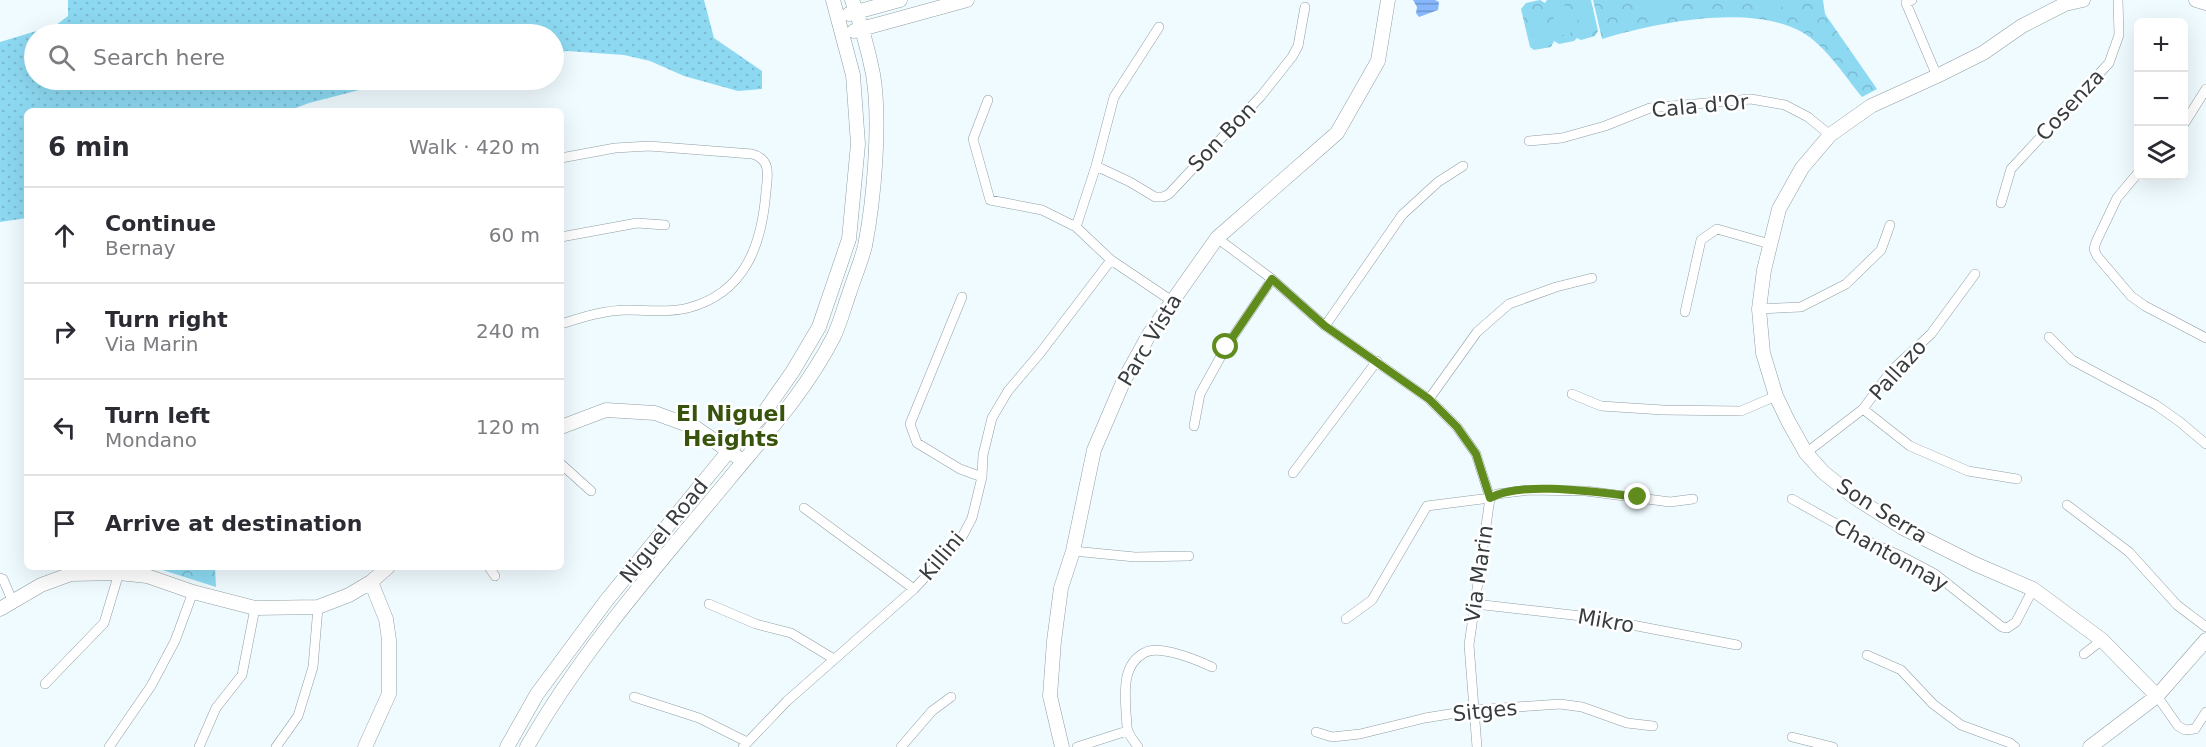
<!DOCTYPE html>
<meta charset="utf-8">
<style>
body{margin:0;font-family:"DejaVu Sans",sans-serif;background:#f7f7f7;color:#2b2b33}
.controls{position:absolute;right:18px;top:18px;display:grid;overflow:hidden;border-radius:9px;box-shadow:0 6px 24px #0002}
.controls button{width:54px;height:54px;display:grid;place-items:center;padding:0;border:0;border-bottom:2px solid #e1e1e2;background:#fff;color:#2b2b33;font:30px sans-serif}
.stop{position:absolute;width:18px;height:18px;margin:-14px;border:4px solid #608c1d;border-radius:50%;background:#fff}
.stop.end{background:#608c1d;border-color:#fff;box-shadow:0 2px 6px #0008}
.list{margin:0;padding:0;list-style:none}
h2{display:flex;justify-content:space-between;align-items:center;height:78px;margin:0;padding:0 24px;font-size:26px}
h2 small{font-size:20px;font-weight:400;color:#7c7c81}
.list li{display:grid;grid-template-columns:39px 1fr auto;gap:18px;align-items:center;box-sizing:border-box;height:96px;padding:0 24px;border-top:2px solid #e1e1e2}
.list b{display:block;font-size:22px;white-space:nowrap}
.list p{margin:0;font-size:20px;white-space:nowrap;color:#7c7c81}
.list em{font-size:20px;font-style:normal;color:#7c7c81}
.icon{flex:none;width:33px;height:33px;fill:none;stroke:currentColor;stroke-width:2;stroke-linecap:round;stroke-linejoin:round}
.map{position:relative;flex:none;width:2206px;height:747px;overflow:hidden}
.search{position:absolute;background:#fff;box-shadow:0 6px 24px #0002;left:24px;top:24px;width:540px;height:66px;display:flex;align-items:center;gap:15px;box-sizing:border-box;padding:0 21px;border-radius:33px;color:#7c7c81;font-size:22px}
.panel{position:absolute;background:#fff;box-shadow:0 6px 24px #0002;left:24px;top:108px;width:540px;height:462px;border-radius:9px}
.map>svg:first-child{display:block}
.grass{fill:url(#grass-dots)}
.park{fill:url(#park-crowns)}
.pitch{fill:#8dd9f2}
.water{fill:url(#water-rules)}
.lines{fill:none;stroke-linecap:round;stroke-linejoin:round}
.street-casing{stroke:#919ea3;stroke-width:10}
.secondary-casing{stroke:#919ea3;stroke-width:15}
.street{stroke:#fff;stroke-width:9}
.secondary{stroke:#fff;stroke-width:14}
.route{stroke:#608c1d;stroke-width:8}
.labels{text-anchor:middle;stroke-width:5;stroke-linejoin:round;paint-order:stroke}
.street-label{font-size:21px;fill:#373d3f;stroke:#fff}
.neighbourhood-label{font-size:22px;font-weight:bold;fill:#37530c;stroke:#fff}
</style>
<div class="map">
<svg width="2206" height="747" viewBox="0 0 2206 747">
<defs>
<pattern id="grass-dots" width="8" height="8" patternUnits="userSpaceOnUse" patternTransform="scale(1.5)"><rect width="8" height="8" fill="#8dd9f2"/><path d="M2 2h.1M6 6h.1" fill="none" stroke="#7abbd1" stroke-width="1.8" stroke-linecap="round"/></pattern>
<pattern id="park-crowns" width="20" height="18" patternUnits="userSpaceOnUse" patternTransform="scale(1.5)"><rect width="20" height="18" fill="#8dd9f2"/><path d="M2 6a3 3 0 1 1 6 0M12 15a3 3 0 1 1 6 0" fill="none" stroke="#7abbd1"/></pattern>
<pattern id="water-rules" width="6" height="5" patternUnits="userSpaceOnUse" patternTransform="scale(1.5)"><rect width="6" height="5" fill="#86b7fc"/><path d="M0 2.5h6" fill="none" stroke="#6e96cd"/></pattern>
</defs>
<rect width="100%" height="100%" fill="#f0fbff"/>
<path class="grass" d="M68,0H704L714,38L762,71V89L738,91L684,76L650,61L624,55L567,51L554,53V34H34V80H398L309,103L288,111H27V218L0,222V42L56,25L68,16Z"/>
<path class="park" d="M1540,0L1545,3L1547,0H1591L1598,31L1595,36L1581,40L1577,38L1574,41L1559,44L1554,41L1551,47L1534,50L1530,47L1521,9L1526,3Z
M1593,0H1823L1825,14L1877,89L1862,97C1843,74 1823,41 1796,29C1743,5 1655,23 1602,39Z
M153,567H215L216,587Z"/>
<path class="pitch" d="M1588,0L1594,28L1581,31L1574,1Z
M1643,0H1684C1665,18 1662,22 1643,0Z
M1749,0H1786L1776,16Z
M1564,3L1571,33L1558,36L1551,6Z
M1541,8L1548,38L1534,41L1527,12Z"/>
<path class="water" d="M1413,0H1435L1439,2L1438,10L1419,17L1416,13L1417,7Z"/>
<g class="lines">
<g class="street-casing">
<path id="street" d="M1912,0L1906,3L1937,76
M988,100L973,139L990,200L1042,210L1076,227L1111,260L1172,301
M2184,124L2206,89
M1529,141L1562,138L1605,126L1650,108L1751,99L1785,105L1808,117L1830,135
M561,158L615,148L649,146L752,154C771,159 768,175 766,191C762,245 745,293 688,308C668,313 648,310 628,310C605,310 583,317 561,324
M1096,166L1130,182L1155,197H1163L1169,194L1261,96L1292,57L1298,46L1305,7
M2138,173L2117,198L2096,242L2094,249L2097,256L2131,296L2145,306L2206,338
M2001,203L2011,169L2109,63L2119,35L2118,0
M1076,227L1096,166L1114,97L1159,27
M561,237L637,223L665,225
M1217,238L1272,279L1325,326L1429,399L1457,427L1476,454L1490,498L1469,645L1477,747
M962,297L910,424L917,443L960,469L982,477
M1759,309L1801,307L1846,284L1881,250L1890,225
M1685,312L1701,240L1717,229L1770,244
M1325,326L1402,215L1438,182L1463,166
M2049,337L2072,360L2156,405L2180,422L2206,444
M1572,394L1601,406L1663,410L1741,411L1776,396
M1429,399L1477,332L1509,304L1556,287L1592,278
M1863,409L1910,446L1968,471L2017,479
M1194,426L1200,394L1226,347L1272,279
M1806,453L1863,409L1892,370L1931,334L1975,274
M561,464L591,491
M1293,473L1377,361
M1792,499L1865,540L1899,555L1935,574L2002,627L2007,628L2016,622L2033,589
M2067,505L2129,552L2177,605L2206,627
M804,508L914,589
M1073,551L1135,557L1189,556
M489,567L495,576
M0,578L3,579L12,600
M709,604L756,624L791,633L834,659
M1475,604L1590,617L1737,645
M1346,619L1372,600L1427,506L1490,498L1497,494L1529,490L1586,491L1670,502L1693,499
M2084,654L2102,640
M1867,655L1901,670L1933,704L1961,725L2010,743L2015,747
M45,684L104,623L119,573
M2157,696L2178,726L2185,730L2195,729L2206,712
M634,697L699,718L747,742
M1316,732L1332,737L1360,734L1425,718L1474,710L1560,704L1582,707L1627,723L1653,726
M1792,737L1833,747
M109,747L151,686L175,641L193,592
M199,747L216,708L242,675L255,608
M276,747L298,716L313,667L318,607
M743,747L787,701L914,589L961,539L972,518L982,477L983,455L992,418L1008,391L1041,352L1111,260
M901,747L932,711L951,697
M1077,747L1127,731
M1138,747C1135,742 1130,737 1128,731C1126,726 1127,718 1126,713C1125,692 1122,665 1144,653C1159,644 1197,660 1212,667"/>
</g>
<g class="secondary-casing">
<path id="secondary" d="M2083,0L2065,4L2022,26L1983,53L1937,76L1871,106L1830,135L1802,168L1779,209L1764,270L1759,309L1763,353L1776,396L1788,421L1806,453L1823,472L1854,497L1903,528L1975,564L2033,589L2102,640L2157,696
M2196,0L2206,3
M849,14L900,0
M854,31L967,0
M561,427L606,410L655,413L696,428L736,456
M0,609L41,585L71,574L119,573L147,576L193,592L255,608L318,607L349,595L371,582L388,567
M365,747L389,694V640L386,619L371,582
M507,747L537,694L606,601L728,452L763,414L793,371L819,327L849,239L858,144L853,75L833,0
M527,747C582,650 658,565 729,479C767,433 806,391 834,336C840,323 844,308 849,294C854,278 861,262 865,246C874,200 881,121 873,74C868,49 861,24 852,0
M1062,747L1050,696L1054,641L1061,588L1073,551L1094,450L1124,380L1150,333L1217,238L1337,133L1378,61L1388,0
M2090,747L2157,696L2206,640"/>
</g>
<use href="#street" class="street"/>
<use href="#secondary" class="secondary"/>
</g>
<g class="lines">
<path class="route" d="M1226,347L1272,279L1325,326L1429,399L1457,427L1476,454L1490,498C1521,480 1602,493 1638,497"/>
</g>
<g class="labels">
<g class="street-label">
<text transform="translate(2070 105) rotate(-47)" y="7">Cosenza</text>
<text transform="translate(1700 106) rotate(-5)" y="7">Cala d'Or</text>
<text transform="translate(1222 137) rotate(-46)" y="7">Son Bon</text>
<text transform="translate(1150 340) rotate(-59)" y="7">Parc Vista</text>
<text transform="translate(1898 370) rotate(-48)" y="7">Pallazo</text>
<text transform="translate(1882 511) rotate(32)" y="7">Son Serra</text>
<text transform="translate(664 531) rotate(-51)" y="7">Niguel Road</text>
<text transform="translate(1891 555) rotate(29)" y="7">Chantonnay</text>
<text transform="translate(942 556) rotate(-50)" y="7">Killini</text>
<text transform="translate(1479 574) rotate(-82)" y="7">Via Marin</text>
<text transform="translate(1606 621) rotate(10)" y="7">Mikro</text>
<text transform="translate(1485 711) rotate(-6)" y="7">Sitges</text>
</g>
<g class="neighbourhood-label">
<text x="731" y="421">El Niguel<tspan x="731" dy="25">Heights</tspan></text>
</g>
</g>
</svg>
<div class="controls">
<button>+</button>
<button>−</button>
<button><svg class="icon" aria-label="layers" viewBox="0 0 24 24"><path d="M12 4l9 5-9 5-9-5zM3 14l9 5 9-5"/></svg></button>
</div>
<div class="stop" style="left:1226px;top:347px"></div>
<div class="stop end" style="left:1638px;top:497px"></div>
<div class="search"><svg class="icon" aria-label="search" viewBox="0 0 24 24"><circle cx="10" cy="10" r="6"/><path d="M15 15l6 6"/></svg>Search here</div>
<section class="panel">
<h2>6 min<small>Walk · 420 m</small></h2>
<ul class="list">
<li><svg class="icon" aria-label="ahead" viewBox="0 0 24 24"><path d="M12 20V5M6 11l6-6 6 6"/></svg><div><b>Continue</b><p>Bernay</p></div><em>60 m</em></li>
<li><svg class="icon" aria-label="right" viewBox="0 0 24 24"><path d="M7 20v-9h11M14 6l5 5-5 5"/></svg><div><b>Turn right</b><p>Via Marin</p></div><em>240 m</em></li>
<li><svg class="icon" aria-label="left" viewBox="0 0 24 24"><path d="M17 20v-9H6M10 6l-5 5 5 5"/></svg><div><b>Turn left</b><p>Mondano</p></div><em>120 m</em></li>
<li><svg class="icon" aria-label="arrive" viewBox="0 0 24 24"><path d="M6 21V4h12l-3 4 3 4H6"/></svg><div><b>Arrive at destination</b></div></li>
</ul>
</section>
</div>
